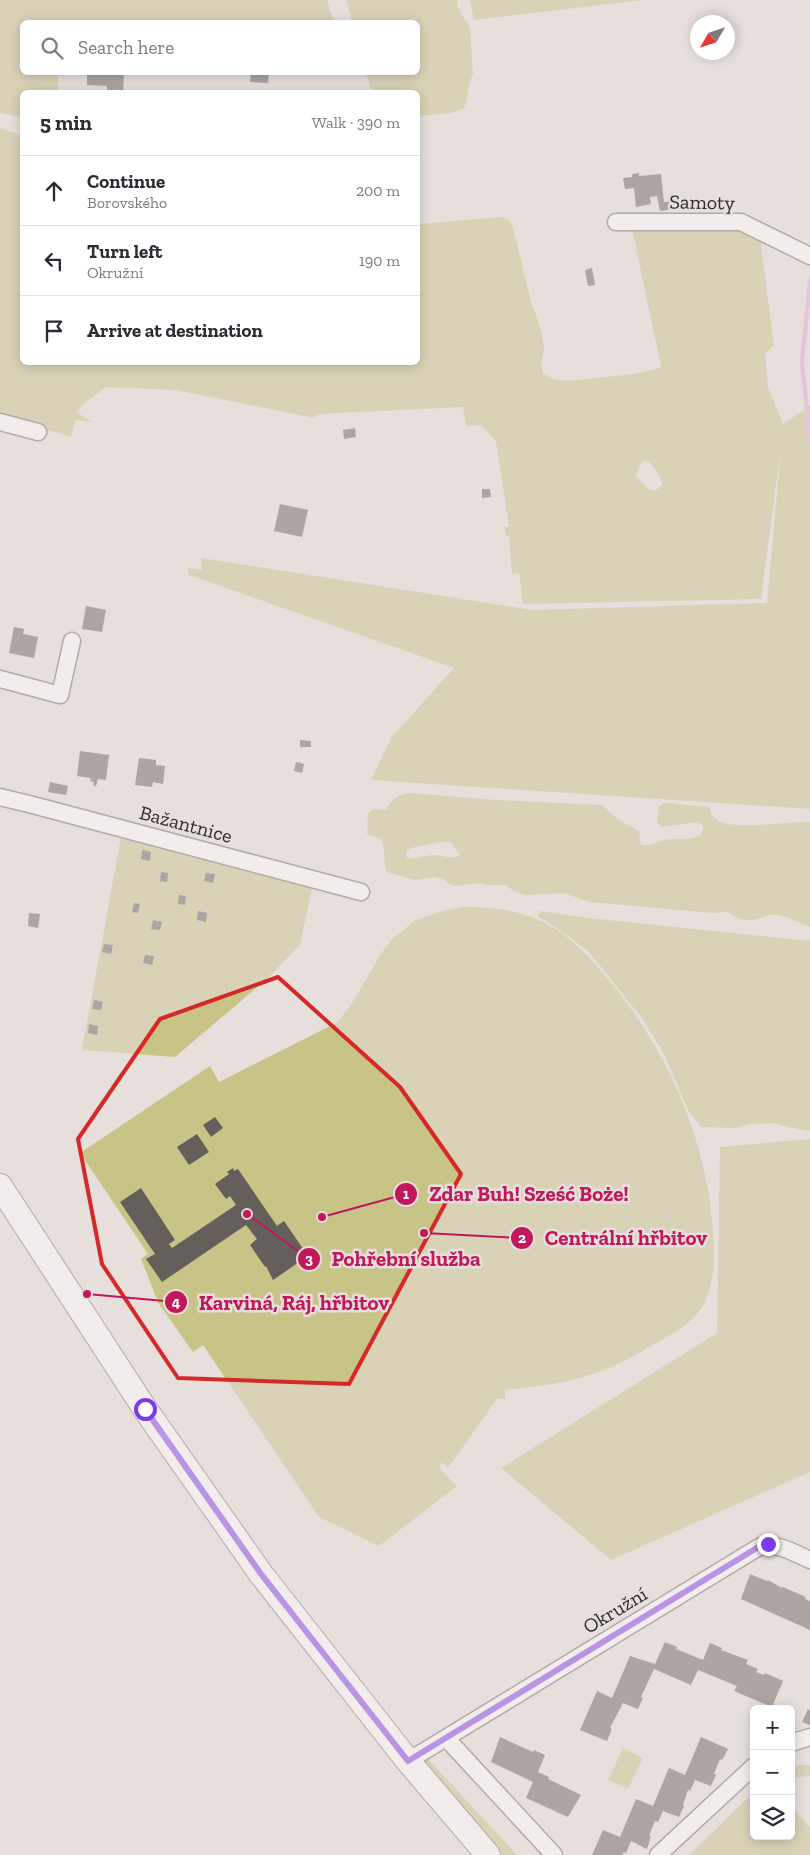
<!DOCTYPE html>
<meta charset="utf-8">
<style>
body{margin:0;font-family:"Zilla Slab",serif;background:#f2f2f3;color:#2b2b33}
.controls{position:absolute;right:15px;bottom:15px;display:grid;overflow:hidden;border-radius:8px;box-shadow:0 2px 12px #0003}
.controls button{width:45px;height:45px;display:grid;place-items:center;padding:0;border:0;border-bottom:1px solid #e1e1e2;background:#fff;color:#2b2b33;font:25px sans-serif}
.compass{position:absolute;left:690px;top:15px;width:45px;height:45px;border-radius:50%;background:#fff;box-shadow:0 2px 12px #0003;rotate:231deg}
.stop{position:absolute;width:15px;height:15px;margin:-11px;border:4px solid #7c3aed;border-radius:50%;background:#fff}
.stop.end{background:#7c3aed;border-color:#fff;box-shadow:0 1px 5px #0008}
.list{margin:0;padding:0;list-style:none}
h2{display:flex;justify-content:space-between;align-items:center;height:65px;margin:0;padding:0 20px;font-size:21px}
h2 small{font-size:16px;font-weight:400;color:#7c7c81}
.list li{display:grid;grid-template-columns:32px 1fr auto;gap:15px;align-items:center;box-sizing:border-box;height:70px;padding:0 20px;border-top:1px solid #e1e1e2}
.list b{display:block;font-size:19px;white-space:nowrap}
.list p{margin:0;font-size:16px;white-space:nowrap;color:#7c7c81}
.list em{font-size:16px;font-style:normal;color:#7c7c81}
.icon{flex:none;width:28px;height:28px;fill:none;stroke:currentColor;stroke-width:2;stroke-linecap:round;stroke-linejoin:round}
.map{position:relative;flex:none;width:810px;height:1855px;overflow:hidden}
.search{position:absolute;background:#fff;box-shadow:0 2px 12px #0003;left:20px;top:20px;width:400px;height:55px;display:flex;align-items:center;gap:12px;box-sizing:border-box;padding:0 18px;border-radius:8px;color:#7c7c81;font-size:19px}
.panel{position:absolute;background:#fff;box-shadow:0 2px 12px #0003;left:20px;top:90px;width:400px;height:275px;border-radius:8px}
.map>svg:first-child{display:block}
.green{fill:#c8c487;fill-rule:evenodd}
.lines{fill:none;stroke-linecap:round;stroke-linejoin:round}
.stream{stroke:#e5a8d7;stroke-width:4.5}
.building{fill:#645f5a}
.street-casing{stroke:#726b68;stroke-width:19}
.secondary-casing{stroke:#726b68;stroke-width:26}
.street{stroke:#fff;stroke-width:16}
.secondary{stroke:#fff;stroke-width:24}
.route{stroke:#7c3aed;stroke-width:6}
.marked{fill:none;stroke:#d62828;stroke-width:4;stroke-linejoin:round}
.labels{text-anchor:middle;stroke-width:5;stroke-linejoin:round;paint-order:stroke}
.street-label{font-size:20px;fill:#2e2b2a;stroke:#e7dfdc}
.leader{fill:none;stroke:#c2185b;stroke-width:2}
.callout-dot{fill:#c2185b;stroke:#e7dfdc;stroke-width:2}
.mark-label{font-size:15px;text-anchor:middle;font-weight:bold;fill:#fff}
.callout-label{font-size:21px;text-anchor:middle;font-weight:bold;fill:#c2185b;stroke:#e7dfdc;stroke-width:5;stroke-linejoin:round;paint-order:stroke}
</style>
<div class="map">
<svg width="810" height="1855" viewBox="0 0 810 1855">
<rect width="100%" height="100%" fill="#e7dfdc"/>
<path class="green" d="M0,0H327L334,22H22V72L58,73V92H22V117L0,113Z
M346,0H457V5L462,15L470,27L473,74L469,84L467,101L463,109L450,113L418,116V92H372L366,73L418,72V22H352Z
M470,0H643L474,20Z
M0,128L22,136V362H418V224L501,217L509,220L513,228L532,305C537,317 542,331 544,345C545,357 539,359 543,373L553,379L567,381L634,374L660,368L661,366L631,224L744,226L761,244L774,346L765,353L768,387L783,424L810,406V809L371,780L391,738L454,668L189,575L188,568L202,570L201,558L532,610L767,603L781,447L761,599L523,604L519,573L512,574L509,536H506L504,527H509L496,441L481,425L466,426L463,407L318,414L314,418L176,390L106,387L86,402L76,412L92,422L75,420L71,437L0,415ZM643,461H649C654,470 661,474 662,485L655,491L648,489L636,476L638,469Z
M411,793L496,800L602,805L619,820L639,831L641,845C651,846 656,842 665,840C679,837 685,842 701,835L704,827L698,822L661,827L657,821L659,806L666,803L709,807C711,813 712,816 717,820C732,831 789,821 810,822V927C798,923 785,913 772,915C767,915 762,918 757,919C746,922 736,919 728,912L713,913L589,902L564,893L525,895L516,892L505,885H486L480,883L455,886L450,885L443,879L434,877L415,880L387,872C383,861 386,850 381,839L367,834L368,814L373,809L386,810C392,798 397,795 411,793ZM440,842H451L460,855C449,860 443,855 432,855C423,856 415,860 407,858L406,852L411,848Z
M121,837L312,888L300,945L267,979L175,1057L82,1050Z
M462,907C498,906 532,912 562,933C581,947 597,966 612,984C669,1054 708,1143 713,1233C715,1257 715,1286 702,1307C692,1323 674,1333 658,1342C636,1355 615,1367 590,1375C563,1384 533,1387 505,1390V1399H497L448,1468L442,1462L439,1468L457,1486L379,1546L319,1517L203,1345L193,1352L159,1304L141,1259L148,1254L80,1153L210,1066L219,1082L338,1022L354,1000L380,955L393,938L416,920L442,911Z
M539,911L589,918L810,941V1131L792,1128L773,1123L751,1124L735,1128L701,1127L689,1112L663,1052L642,1018L588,951L557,928L539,917Z
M810,1139V1472L611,1560L501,1468L717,1333L720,1147Z
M623,1748L643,1758L628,1789L608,1780Z
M426,1758L428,1759L517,1855H496L423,1767Z
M800,1765H810V1776L791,1778V1767Z
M754,1792V1807L743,1818L754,1809V1836H791V1807L810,1827V1855H689Z"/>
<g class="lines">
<path class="stream" d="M810,281L802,362L810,441"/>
</g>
<path class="building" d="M87,72H124L123,92H107V86L87,85Z
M251,72H269L268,83L250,82Z
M639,173V176L661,174L664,202L674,201L675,209L660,211L657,196L650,197L651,204L636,207L634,188L625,189L623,178L632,177V174Z
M592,268L595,285L588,286L585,270Z
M355,428L356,437L344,439L343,430Z
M482,489H490L491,497L482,498Z
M280,504L308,510L302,537L274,531Z
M86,606L106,610L102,632L82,629Z
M14,627L24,629L23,634L38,637L34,658L9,653Z
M300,740L311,741V747H300Z
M80,751L109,755L106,780L98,779L96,786L93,785L94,782L90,781L91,778L77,776Z
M139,758L156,760V765L165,766L163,784L153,782L152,787L135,785Z
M296,762L304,764L302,773L294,771Z
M50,782L68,786L66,795L48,792Z
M142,850L151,852L150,861L141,859Z
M161,872L168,873L167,882L160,881Z
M206,873L215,874L213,883L204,881Z
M179,895L186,896L185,905L178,904Z
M134,903L140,904L138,913L132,912Z
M198,911L207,913L206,922L197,920Z
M29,913L40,914L38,928L28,926Z
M153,920L162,922L160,930L151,929Z
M104,944L113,945L111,954L102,952Z
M145,955L154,956L152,965L143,963Z
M94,1000L103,1002L101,1010L92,1009Z
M89,1024L98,1026L97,1035L88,1033Z
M215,1117L223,1128L211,1137L203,1125Z
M197,1134L209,1152L189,1165L177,1147Z
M233,1168L234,1171L238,1169L277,1226L284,1221L308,1256L273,1280L266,1266L265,1267L250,1245L257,1239L246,1225L162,1282L146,1259L155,1254L120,1202L141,1188L175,1240L169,1244L172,1248L236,1205L230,1196L226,1199L215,1184L229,1174L227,1172Z
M750,1574L767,1581L768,1580L782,1588L783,1587L806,1597L805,1599L810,1601V1630L741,1599Z
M665,1642L677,1647L676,1649L703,1660L710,1643L722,1648L721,1650L748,1660L746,1664L758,1669L756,1672L764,1675L765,1673L783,1681L772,1707L734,1691L737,1686L698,1670L691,1685L654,1669L641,1697L643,1698L638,1709L623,1703L610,1728L612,1729L607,1741L580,1730L597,1691L612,1698L630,1656L655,1664Z
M808,1709L810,1710V1725L802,1722Z
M500,1737L533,1752L534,1750L545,1755L538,1772L549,1777L548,1779L581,1795L568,1817L526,1798L533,1782L491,1762Z
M701,1737L728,1749L722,1760L720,1759L714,1774L716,1775L711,1786L695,1780L690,1791L688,1790L683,1805L684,1806L679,1817L663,1811L658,1822L655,1821L649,1836H651L647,1849L631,1841L626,1853L624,1852L622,1855H592L603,1830L620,1837L636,1799L653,1806L669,1768L685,1775Z"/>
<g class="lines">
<g class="street-casing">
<path id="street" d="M616,222H741L810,256
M0,422L38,432
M0,679L60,695L72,641
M0,797L29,804L361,892
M446,1738L554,1855
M791,1743L810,1737
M408,1761L759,1547C777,1542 794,1553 810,1560
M658,1855L754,1766"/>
</g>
<g class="secondary-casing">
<path id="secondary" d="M0,1186L145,1409L261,1574L408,1761L488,1855"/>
</g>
<use href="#street" class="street"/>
<use href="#secondary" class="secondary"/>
</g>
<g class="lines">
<path class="route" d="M145,1409L261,1574L408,1761L760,1546L768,1544"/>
</g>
<path d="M0 0H810V1855H0ZM278,977L400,1087L461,1174L349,1384L178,1378L102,1264L78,1139L160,1019Z" fill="#e7dfdc" fill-opacity=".55" fill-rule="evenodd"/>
<path class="marked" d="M278,977L400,1087L461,1174L349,1384L178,1378L102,1264L78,1139L160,1019Z"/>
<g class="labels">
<g class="street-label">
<text transform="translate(702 202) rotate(1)" y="7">Samoty</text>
<text transform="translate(186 824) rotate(15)" y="7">Bažantnice</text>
<text transform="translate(615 1610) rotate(-31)" y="7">Okružní</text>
</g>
</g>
<path class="leader" d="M322 1217L406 1194M424 1233L522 1238M247 1214L309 1259M87 1294L176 1302"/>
<g class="callout-dot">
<circle cx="322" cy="1217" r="5"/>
<circle cx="424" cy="1233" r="5"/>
<circle cx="247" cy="1214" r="5"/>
<circle cx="87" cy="1294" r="5"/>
<circle cx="406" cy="1194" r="12"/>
<circle cx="522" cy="1238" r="12"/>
<circle cx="309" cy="1259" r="12"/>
<circle cx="176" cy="1302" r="12"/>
</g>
<g class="mark-label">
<text x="406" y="1199">1</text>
<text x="522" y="1243">2</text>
<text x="309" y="1264">3</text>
<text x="176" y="1307">4</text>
</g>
<g class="callout-label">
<text x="529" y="1201">Zdar Buh! Sześć Boże!</text>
<text x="626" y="1245">Centrální hřbitov</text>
<text x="406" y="1266">Pohřební služba</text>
<text x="294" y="1310">Karviná, Ráj, hřbitov</text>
</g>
</svg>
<div class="controls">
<button>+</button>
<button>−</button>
<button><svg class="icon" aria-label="layers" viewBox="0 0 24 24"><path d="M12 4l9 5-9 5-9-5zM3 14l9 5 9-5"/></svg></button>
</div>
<svg class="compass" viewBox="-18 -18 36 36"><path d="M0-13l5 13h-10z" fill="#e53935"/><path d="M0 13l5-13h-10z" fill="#7c7c81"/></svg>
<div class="stop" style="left:145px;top:1409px"></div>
<div class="stop end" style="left:768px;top:1544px"></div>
<div class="search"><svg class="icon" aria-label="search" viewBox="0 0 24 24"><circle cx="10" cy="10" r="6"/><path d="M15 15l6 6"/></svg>Search here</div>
<section class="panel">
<h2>5 min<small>Walk · 390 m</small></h2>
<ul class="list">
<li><svg class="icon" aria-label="ahead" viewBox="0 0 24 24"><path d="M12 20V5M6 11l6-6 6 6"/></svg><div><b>Continue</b><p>Borovského</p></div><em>200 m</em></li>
<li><svg class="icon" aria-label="left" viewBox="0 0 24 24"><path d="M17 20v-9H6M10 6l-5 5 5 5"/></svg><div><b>Turn left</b><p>Okružní</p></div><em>190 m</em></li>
<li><svg class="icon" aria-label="arrive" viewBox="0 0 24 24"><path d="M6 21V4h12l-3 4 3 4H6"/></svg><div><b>Arrive at destination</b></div></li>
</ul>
</section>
</div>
